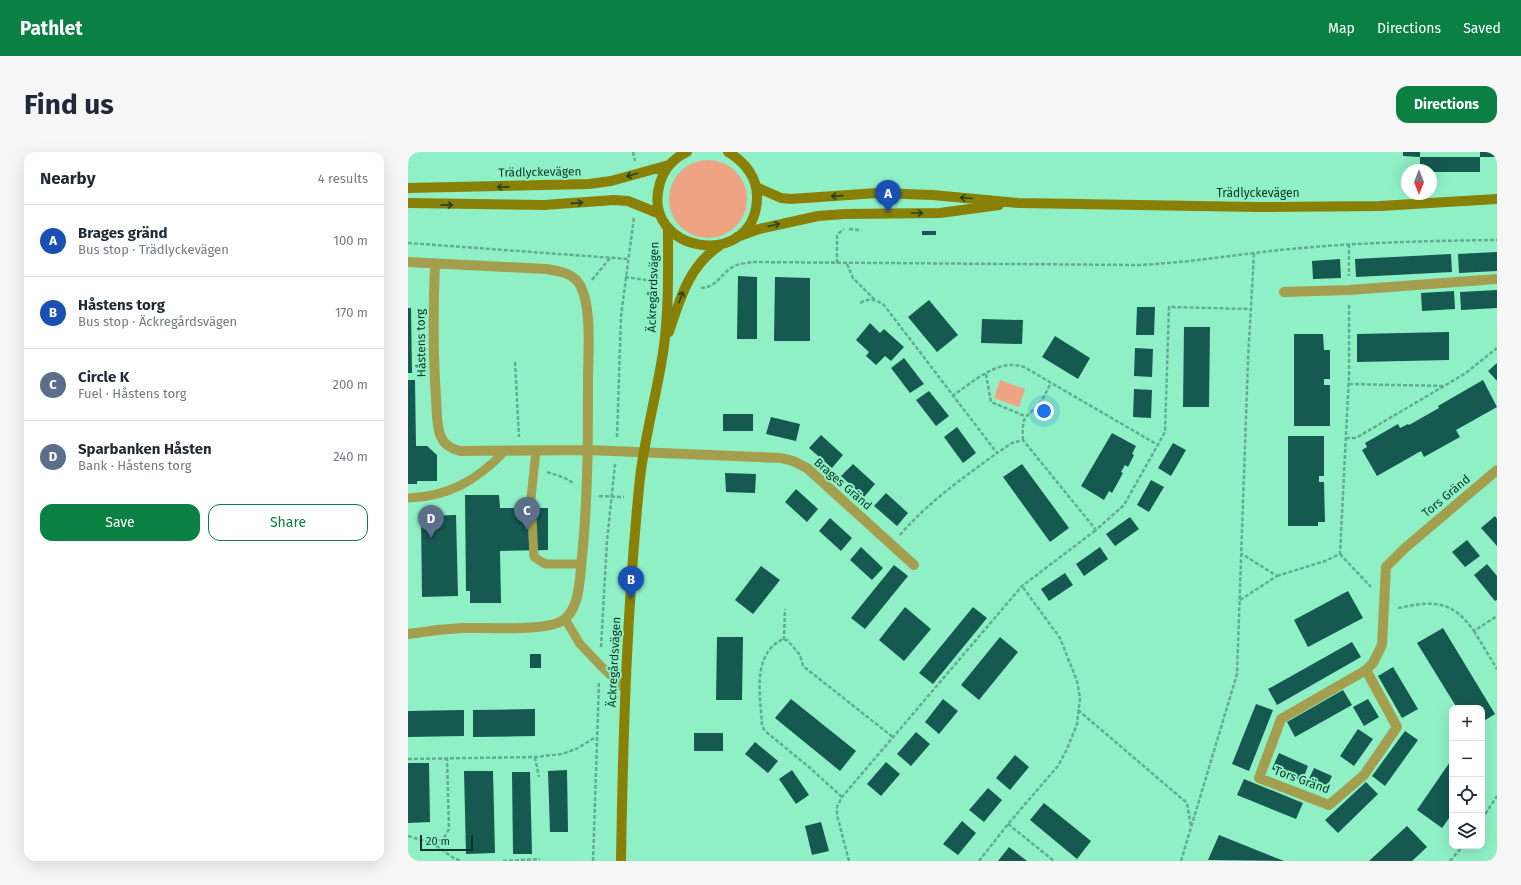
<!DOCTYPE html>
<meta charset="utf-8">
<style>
body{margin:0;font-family:"Fira Sans",sans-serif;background:#f6f6f7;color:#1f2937}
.controls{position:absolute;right:12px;bottom:12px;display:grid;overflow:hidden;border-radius:8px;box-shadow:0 4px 16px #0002}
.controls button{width:36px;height:36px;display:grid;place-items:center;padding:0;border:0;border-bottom:1px solid #e0e1e3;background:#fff;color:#1f2937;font:20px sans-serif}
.compass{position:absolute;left:993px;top:12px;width:36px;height:36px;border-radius:50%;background:#fff;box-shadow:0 4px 16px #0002;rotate:180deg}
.scale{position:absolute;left:12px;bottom:10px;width:53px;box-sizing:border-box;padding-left:4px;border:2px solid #093525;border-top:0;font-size:11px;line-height:14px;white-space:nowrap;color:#093525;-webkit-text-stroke:3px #8ff0c6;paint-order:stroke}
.you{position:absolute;left:636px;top:259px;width:14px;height:14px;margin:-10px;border:3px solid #fff;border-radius:50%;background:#1a73e8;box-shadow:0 0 0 6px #1a73e833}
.badge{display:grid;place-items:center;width:26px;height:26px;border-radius:50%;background:#0b8043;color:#fff;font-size:13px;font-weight:700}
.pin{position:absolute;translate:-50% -33px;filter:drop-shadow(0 1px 2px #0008)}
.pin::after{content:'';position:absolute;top:21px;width:14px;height:12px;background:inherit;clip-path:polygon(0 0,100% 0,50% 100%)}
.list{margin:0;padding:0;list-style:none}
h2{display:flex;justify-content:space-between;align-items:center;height:52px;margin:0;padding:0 16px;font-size:17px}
h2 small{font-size:13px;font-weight:400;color:#747a83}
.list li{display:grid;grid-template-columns:26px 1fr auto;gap:12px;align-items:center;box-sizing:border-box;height:72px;padding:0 16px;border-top:1px solid #e0e1e3}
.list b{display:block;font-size:15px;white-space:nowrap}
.list p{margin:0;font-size:13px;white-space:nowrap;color:#747a83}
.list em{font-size:13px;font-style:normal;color:#747a83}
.actions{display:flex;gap:8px;padding:12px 16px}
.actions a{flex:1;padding:9px 0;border:1px solid #0b8043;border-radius:12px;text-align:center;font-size:14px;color:#0b8043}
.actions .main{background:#0b8043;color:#fff}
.icon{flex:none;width:22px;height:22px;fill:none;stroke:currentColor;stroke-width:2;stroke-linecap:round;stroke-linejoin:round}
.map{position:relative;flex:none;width:1089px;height:709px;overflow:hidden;border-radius:12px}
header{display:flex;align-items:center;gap:24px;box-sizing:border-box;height:56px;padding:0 20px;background:#0b8043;color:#fff}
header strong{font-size:19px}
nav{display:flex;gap:22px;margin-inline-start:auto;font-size:14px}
.intro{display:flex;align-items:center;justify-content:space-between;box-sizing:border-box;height:96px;padding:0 24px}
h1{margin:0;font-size:28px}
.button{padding:10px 18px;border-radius:12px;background:#0b8043;color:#fff;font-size:14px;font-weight:700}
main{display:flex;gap:24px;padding:0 24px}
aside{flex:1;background:#fff;border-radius:12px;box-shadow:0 4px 16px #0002}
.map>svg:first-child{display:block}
.green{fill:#eea483}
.building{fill:#155951}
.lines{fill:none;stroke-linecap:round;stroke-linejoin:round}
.path{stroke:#60ae8d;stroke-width:2.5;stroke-dasharray:4 2;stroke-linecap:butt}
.lane{stroke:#a49e4f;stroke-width:9}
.street{stroke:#a49e4f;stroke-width:10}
.secondary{stroke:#898007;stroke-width:10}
.oneway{stroke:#23441f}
.labels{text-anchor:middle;stroke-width:4;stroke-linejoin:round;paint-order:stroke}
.street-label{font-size:12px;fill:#093525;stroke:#8ff0c6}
</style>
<header>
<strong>Pathlet</strong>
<nav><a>Map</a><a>Directions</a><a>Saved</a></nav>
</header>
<div class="intro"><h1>Find us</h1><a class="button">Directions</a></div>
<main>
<aside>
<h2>Nearby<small>4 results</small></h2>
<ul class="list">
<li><span class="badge" style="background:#1a4fb4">A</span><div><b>Brages gränd</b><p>Bus stop · Trädlyckevägen</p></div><em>100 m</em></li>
<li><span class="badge" style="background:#1a4fb4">B</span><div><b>Håstens torg</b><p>Bus stop · Äckregårdsvägen</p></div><em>170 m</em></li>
<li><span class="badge" style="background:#5c6f8a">C</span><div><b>Circle K</b><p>Fuel · Håstens torg</p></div><em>200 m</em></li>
<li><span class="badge" style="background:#5c6f8a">D</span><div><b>Sparbanken Håsten</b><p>Bank · Håstens torg</p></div><em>240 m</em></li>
</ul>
<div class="actions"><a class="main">Save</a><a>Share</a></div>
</aside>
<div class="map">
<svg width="1089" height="709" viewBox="0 0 1089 709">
<rect width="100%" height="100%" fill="#8ff0c6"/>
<path class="green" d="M261 47a39 39 0 1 1 78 0a39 39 0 1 1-78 0Z
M592,228L617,237L611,255L586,246Z"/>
<path class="building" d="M995,0H1012V5L995,4Z
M1072,0H1089V5H1072Z
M1012,5H1072V20H1023V18H1012Z
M514,79H528V83H514Z
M1089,100V119L1051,121L1050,102Z
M1043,102L1044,120L948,125L947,107Z
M932,107L933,126L905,127L904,109Z
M330,124L349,125V187H329Z
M367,125L402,126V189H366Z
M1089,138V156L1053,158L1052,140Z
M1046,139L1047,157L1014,159L1013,141Z
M521,148L550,183L529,200L500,165Z
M729,155H747L746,183H728Z
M0,156H3L4,221H0Z
M574,167L615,168L614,192L573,191Z
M462,171L472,181L476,177L496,195L483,209L477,204L468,213L458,204L461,200L448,188Z
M776,175H802L801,255H775Z
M1041,180V208L949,210V182Z
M886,182H915L916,198H922V227H916V233H922V274H886Z
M647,184L682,206L670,227L634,205Z
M727,196L745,197L744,225L726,224Z
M496,206L516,232L502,241L483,216Z
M1089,211V229L1080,219Z
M0,228H7L8,294H19L29,303V329H9V332H0Z
M1075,228L1089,255L1048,278L1052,285L1016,305L1013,299L969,324L954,298L959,295L957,291L990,272L992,276L1000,272L1001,273L1031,256L1030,254Z
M726,237L744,238L743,266L725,265Z
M521,239L541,264L528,274L508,248Z
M315,262H345V279H315Z
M363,265L392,272L388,289L358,282Z
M549,275L568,301L555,311L536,285Z
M704,281L728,294L724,302L726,303L720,315L717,313L713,320L715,321L704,341L701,339L696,348L673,334Z
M413,283L435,303L424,316L401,296Z
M880,284H916V324H911V330H916L917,370H910V374H880Z
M765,291L778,298L763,324L750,316Z
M445,312L467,332L456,345L433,324Z
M614,312L661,376L642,390L595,325Z
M317,321L348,322L347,341L318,340Z
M743,328L756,335L741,360L729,353Z
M388,337L410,357L399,370L377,350Z
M478,341L500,361L489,374L466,354Z
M57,343H91L92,356H140V398L92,399L93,451H62V439H58Z
M48,363L50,444L14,445L13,364Z
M1087,364L1089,367V394L1073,376Z
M722,365L731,377L707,394L698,382Z
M422,366L444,386L433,399L411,379Z
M1059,388L1072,404L1057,415L1044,400Z
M453,395L475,416L464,428L442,408Z
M692,395L700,407L676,424L668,412Z
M1079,412L1089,424V448L1087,449L1066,423Z
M486,413L500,424L457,477L443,466Z
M353,414L372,428L345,462L327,448Z
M657,421L665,433L641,449L633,437Z
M940,439L955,466L900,495L886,468Z
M497,455L523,477L496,509L471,488Z
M565,455L579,466L525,532L511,521Z
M1035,476L1087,562L1074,570V556H1049L1009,491Z
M309,485H335L334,548H308Z
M592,485L610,500L571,548L553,533Z
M944,490L953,505L869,553L860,537Z
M122,502H133V516H122Z
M985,515L1010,557L994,566L970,524Z
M935,538L944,553L887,585L879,570Z
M383,547L448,599L432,619L367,566Z
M535,547L550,559L531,582L517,570Z
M960,547L971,565L956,574L945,555Z
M848,552L865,558L841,619L824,612Z
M127,557V584L65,585V558Z
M56,558V584L0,585V559Z
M950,577L965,587L946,614L932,604Z
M997,579L1010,588L977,634L964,624Z
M508,580L522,592L503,614L489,602Z
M286,581H315V599H286Z
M347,590L370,609L360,621L337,602Z
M871,601L900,614L894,629L864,617Z
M607,603L621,615L602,638L588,626Z
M1044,607V662L1034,676L1009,658Z
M478,610L492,622L473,644L459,632Z
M0,611H21L22,670L0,671Z
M906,616L924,624L917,639L899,631Z
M159,618L160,680H142L140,619Z
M384,618L401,643L388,652L371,627Z
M56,619H85L87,701L58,702Z
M104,620H122L124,702H105Z
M836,627L895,651L888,667L829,643Z
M958,630L970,642L930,681L917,668Z
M580,636L594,648L576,670L561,658Z
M636,651L683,689L669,707L622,668Z
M554,669L568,681L550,703L535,692Z
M413,670L421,699L404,703L397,674Z
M999,674L1019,695L1004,709H961Z
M811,683L876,709L800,708Z
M601,695L619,709H590Z"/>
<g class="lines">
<path class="path" d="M225,0L227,9
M441,77L450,78L453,77
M0,91L220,107
M941,92V124
M429,111V84L431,81L436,77
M439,112L445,126L467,148
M217,125L246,129
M184,128L202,106
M293,136C307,135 310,127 319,119C326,112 337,111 346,110L731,113C771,111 807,106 846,101C926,91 1008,89 1089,88
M452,151C462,146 467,147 476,153L589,301L604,291L615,288L688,378L716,353L757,280L761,155L842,157
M107,210L111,285
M578,222L583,250L617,264
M941,232L1036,234
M544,244C566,230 589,206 616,215L750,293
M209,285L213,164L226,65
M938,286H948L1058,221L1089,196
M615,288C613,259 620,267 634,248C637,243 640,236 643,231
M139,320L157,326L165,331
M191,344L216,345
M492,383C520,350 555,326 589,301
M932,402L963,435
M869,424L917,409L932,402L941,223V151
M832,448L869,424L834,402
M990,456C1025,449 1043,447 1066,479L1089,464
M1066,479L1089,517
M376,488L377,457
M193,495L199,389L207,312
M670,558L779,651L783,674
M127,605L131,625
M0,607L127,605L154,602L168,597L188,585
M434,645L401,615L357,579L354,574C353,545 343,505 373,488H379L392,503L395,514L486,586
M1074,667L1089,644
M600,672L646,709
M0,684L26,692L47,707L54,709
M26,692L36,686L41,677L39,606
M95,709L132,707
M185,709L191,530
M441,709L429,663V655L434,645L614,434L688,378
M571,709L600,672L650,614L659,597L669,572L672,546L669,529L652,486L614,434
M773,709L829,522L840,208L846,101
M1042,709L1055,694"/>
<path class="lane" d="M128,299L123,346L126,405L137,412H173
M0,346C40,345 69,328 96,300
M157,467L172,492L192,513L217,537"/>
<path class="street" d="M0,110L138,117C151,119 167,121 173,135C184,157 180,203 180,228C180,283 180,339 175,394C173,411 173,429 169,445C167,453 164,460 158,466C143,481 77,475 54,476C36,477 18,479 0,482
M27,112C25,157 25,201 28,246C29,259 28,274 33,285C37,294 44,297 52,299L180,298L373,306L385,309L399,316L506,413
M876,140L941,138L1089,127
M958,518L989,575L956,623L921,653L851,626L873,567L958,518L965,511L974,493L978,415L997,396L1089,318"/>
<path class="secondary" d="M279,0C266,6 256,17 252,31C231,101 346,120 349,47C350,26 337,10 320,0
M348,35L373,46L383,47L469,41L525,43L611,51L849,55L972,54L1089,47
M0,36L181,32L203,29L261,13
M0,51L136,53L206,48L220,49L252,62
M329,85L351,77L410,64L437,62L532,61L591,53
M261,180C272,147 281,114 311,94
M213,709C215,581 219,453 232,326C237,282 250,238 256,194C261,155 260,116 260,76"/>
</g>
<defs><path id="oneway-shaft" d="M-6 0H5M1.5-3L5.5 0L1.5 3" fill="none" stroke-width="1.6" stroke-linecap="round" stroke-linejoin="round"/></defs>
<g class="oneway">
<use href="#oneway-shaft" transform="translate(224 23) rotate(164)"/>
<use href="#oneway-shaft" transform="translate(95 35) rotate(179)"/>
<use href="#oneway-shaft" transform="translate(429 44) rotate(176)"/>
<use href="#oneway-shaft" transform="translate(558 46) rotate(-175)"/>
<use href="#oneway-shaft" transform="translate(169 51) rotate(-4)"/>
<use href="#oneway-shaft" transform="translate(39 53) rotate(1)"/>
<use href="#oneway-shaft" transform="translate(509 61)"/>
<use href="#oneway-shaft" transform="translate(366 73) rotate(-14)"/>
<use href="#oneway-shaft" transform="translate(273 145) rotate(-71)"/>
</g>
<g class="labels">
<g class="street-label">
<text transform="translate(132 20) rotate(-1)" y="4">Trädlyckevägen</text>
<text x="850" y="45">Trädlyckevägen</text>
<text transform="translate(245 135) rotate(-88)" y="4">Äckregårdsvägen</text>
<text transform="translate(13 191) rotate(-91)" y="4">Håstens torg</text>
<text transform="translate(435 332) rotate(41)" y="4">Brages Gränd</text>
<text transform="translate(1038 344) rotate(-40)" y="4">Tors Gränd</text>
<text transform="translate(206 510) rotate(-87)" y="4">Äckregårdsvägen</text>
<text transform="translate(894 628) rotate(20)" y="4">Tors Gränd</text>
</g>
</g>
</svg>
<div class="controls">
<button>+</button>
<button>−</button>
<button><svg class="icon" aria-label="locate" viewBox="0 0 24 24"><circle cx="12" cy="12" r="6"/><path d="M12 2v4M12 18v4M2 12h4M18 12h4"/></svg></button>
<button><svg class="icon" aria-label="layers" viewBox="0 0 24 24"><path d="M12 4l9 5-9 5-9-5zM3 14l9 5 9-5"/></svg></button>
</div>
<svg class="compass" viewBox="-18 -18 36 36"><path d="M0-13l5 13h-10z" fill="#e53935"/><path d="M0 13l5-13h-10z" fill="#747a83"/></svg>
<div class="scale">20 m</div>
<div class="you"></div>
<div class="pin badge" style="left:480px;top:61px;background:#1a4fb4">A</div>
<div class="pin badge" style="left:223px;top:447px;background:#1a4fb4">B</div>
<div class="pin badge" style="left:119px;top:378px;background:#5c6f8a">C</div>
<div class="pin badge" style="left:23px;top:386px;background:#5c6f8a">D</div>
</div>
</main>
